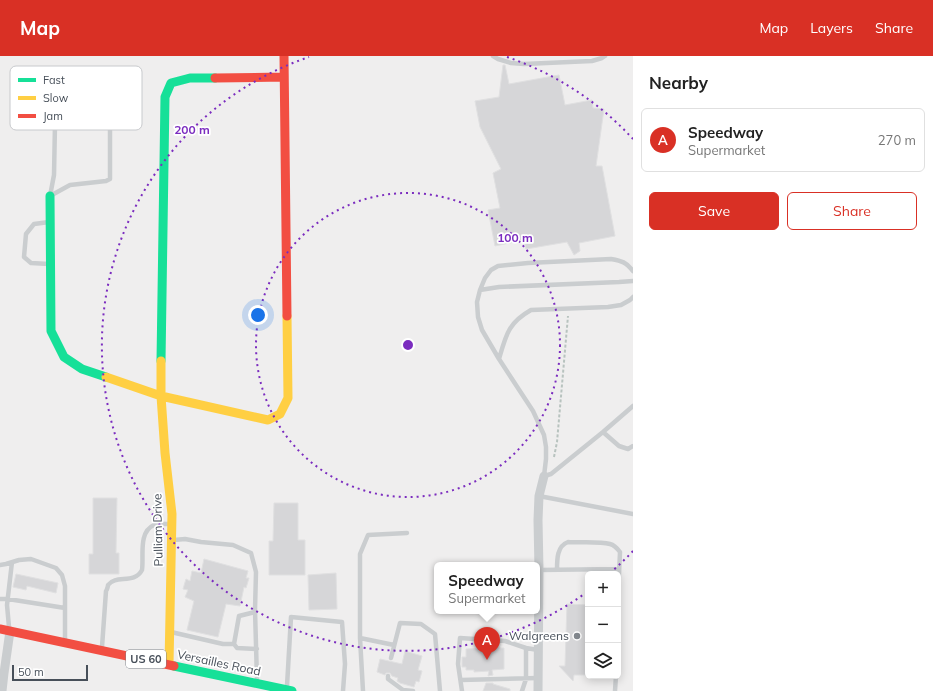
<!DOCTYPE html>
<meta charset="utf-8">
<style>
body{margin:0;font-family:Mulish,sans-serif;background:#f6f6f6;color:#222}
.controls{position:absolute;right:12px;bottom:12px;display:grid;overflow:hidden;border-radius:6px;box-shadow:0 2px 10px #0003}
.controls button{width:36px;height:36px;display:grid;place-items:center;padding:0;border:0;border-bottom:1px solid #e0e0e0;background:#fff;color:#222;font:20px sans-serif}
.scale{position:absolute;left:12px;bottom:10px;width:76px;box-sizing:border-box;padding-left:4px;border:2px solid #474f59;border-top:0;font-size:11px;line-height:14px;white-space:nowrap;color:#474f59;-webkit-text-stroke:3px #fff;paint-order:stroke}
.you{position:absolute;left:258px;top:259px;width:14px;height:14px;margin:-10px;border:3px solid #fff;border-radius:50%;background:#1a73e8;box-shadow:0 0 0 6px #1a73e833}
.badge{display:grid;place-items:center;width:26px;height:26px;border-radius:50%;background:#d93025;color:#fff;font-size:13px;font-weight:700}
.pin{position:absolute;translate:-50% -33px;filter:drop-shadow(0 1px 2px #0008)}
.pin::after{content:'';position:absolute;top:21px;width:14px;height:12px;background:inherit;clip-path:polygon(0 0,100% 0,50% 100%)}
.popup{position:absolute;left:434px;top:506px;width:106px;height:52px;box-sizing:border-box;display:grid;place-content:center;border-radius:6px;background:#fff;filter:drop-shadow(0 1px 3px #0005);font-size:13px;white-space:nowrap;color:#767676}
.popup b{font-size:15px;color:#222}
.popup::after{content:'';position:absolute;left:50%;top:100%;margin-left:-8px;border:8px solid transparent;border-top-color:#fff}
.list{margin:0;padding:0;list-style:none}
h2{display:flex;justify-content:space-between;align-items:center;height:52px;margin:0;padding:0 16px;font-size:17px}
h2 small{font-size:13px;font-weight:400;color:#767676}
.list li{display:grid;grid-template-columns:26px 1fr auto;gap:12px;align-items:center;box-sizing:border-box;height:64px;margin:0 8px 8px;padding:0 8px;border:1px solid #e0e0e0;border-radius:6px}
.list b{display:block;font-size:15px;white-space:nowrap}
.list p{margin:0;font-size:13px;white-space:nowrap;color:#767676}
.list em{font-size:13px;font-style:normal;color:#767676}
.actions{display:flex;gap:8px;padding:12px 16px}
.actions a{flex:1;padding:9px 0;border:1px solid #d93025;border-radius:6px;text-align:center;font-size:14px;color:#d93025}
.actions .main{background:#d93025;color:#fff}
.icon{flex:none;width:22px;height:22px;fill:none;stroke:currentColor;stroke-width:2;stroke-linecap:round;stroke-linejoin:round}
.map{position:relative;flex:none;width:633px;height:635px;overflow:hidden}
header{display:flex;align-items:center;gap:24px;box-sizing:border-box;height:56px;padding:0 20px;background:#d93025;color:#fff}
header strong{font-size:19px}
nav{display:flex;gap:22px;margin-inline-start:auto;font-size:14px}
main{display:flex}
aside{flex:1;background:#fff}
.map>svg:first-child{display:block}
.building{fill:#d6d6d8;stroke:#e0e0e1}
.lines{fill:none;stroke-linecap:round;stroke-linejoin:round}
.path{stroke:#b8c3bf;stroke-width:2;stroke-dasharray:3 2;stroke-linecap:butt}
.lane{stroke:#cacdcf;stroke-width:4.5}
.street{stroke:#cacdcf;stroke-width:9}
.fast{stroke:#16e098;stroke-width:9}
.slow{stroke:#ffcf43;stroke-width:9}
.jam{stroke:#f24e42;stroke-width:9}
.ring{fill:none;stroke:#7b2cbf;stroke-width:2;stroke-dasharray:2 4}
.poi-dot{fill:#82878d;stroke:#fff;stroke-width:1.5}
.labels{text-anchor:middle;stroke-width:3.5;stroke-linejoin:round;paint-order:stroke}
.shield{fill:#fff;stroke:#7e848b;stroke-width:1}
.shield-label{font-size:11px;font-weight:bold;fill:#474f59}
.street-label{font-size:12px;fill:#474f59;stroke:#fff}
.poi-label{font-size:12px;fill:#474f59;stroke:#fff;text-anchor:end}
.key{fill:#fff;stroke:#c8cacd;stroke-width:1}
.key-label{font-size:11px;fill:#474f59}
.centre{fill:#7b2cbf;stroke:#fff;stroke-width:2}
.ring-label{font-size:12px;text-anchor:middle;font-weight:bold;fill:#7b2cbf;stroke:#fff;stroke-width:3.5;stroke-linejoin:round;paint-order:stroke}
</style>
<header>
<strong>Map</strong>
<nav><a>Map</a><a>Layers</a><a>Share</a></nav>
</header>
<main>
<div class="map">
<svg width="633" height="635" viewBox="0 0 633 635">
<rect width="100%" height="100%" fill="#efeeee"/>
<path class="building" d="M503,9H505L509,28L559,19L565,49L592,44L593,52L604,53L596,110H602L615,180L579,187L580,195L574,199L567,186L526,193L524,184L495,190L488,154L500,152L493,117L501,113L480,71L475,45L499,41Z
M93,442H117L116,497H119V518H89V498H93Z
M274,447H298V484H305V519H269V485H273Z
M204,503L248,515L246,522H249L246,532L244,531L240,550L226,548L218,581L187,574L194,545L185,541L188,534L183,533L186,523L190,525L192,515L201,517Z
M336,517L337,553L309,554L308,519Z
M16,518L58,527L56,537L27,530L26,534L13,531Z
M567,548L588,549V619H574L573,625L559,610H565Z
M489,591H500V592H504V613L492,614L493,619L488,620L489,615L474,616V614H466V611H462V601H466V593L489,592Z
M405,595L422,600L418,614L422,615L419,626L416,625L414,631L400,627L397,625L398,622L392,620L390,617H386L385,619L377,616L380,603L402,608Z
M486,627H493V628L510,633V635H483Z"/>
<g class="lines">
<path class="path" d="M554,401L557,386L568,260"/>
<path class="lane" d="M493,0L498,3L511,7L524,8L592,5L602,2L605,0
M108,66L110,70V123L106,125L70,129L50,140L54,119L55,68Z
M49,166L34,168L26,178L24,201L31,207L49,208
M633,215C626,206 622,205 611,203L528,207L498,210L491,214L485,222L480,234L477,246L478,261L482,274L499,303C506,279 508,267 531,254L608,251L621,249L630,244L633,241
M480,234L499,231L619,226L633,225
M499,303L533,355L544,379L546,391V403L544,420L551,418L603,376L633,350
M603,376L619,390L628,393L633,390
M539,440L633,458
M174,484L185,483L201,486L233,489L251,497L256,516L255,554L257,624
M0,509L6,508L19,504L31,503L56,512L62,519L65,530V583
M539,514L619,513
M557,514C557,503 557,490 568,486C579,487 599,485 610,488C614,489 617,492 620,496L618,541
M0,543H8L65,552
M255,556L239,560L234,588L237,592L257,593
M9,571L7,549L12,506
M171,576L223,588H234
M360,582V498L368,479L407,477
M102,591L106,535C107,534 108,530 108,529C116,518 134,529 142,514C144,500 138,476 154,469C158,467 165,468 170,468
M391,602L400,567L421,568L435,578L440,635
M388,620V623L403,634L413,635
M461,624L538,622
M287,630L291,561L342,566L345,608L343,635
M363,635L360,582L394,589
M462,635L458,608L460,582L505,585L526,592L538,594
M522,635L526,623V592
M615,635L616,620"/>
<path class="street" d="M2,635L4,617L10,575
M538,635L539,514L538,464L539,440L544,420"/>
<path class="fast" d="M50,140L51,275L64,301L82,313L106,321
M161,305L165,41L171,27L190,22H215
M174,610L292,635"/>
<path class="slow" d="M161,305V340L165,397L172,458L169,608
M106,321L161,340L268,364L280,358L288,342L287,260"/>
<path class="jam" d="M284,0L287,260
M215,22L284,21
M0,573L174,610"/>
</g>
<g class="ring">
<circle cx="408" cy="289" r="152"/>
<path d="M633 495A305 305 0 0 1 610 517M587 536A305 305 0 1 1 309 1M507 1A305 305 0 0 1 633 83"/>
</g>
<circle class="poi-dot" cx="577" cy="580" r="4"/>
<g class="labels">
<rect class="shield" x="126" y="594" width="40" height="18" rx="3"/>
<g class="shield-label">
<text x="146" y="607">US 60</text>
</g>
<g class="street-label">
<text transform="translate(158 474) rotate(-91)" y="4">Pulliam Drive</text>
<text transform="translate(219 607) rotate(12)" y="4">Versailles Road</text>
</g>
<g class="poi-label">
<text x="569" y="584">Walgreens</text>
</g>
</g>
<rect x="10" y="10" width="132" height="64" rx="6" class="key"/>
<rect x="18" y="22" width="18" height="4" fill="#16e098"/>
<rect x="18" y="40" width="18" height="4" fill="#ffcf43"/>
<rect x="18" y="58" width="18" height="4" fill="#f24e42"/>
<g class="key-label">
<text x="43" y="28">Fast</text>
<text x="43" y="46">Slow</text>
<text x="43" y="64">Jam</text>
</g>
<circle cx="408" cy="289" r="6" class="centre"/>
<g class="ring-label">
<text x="192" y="78">200 m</text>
<text x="515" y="186">100 m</text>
</g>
</svg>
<div class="controls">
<button>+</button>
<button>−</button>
<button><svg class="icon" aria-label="layers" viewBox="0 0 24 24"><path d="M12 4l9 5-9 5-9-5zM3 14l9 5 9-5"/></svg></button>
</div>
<div class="scale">50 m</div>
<div class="you"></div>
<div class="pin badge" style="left:487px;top:604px">A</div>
<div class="popup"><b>Speedway</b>Supermarket</div>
</div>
<aside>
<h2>Nearby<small></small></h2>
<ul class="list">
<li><span class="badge">A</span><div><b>Speedway</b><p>Supermarket</p></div><em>270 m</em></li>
</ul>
<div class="actions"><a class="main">Save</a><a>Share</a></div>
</aside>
</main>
